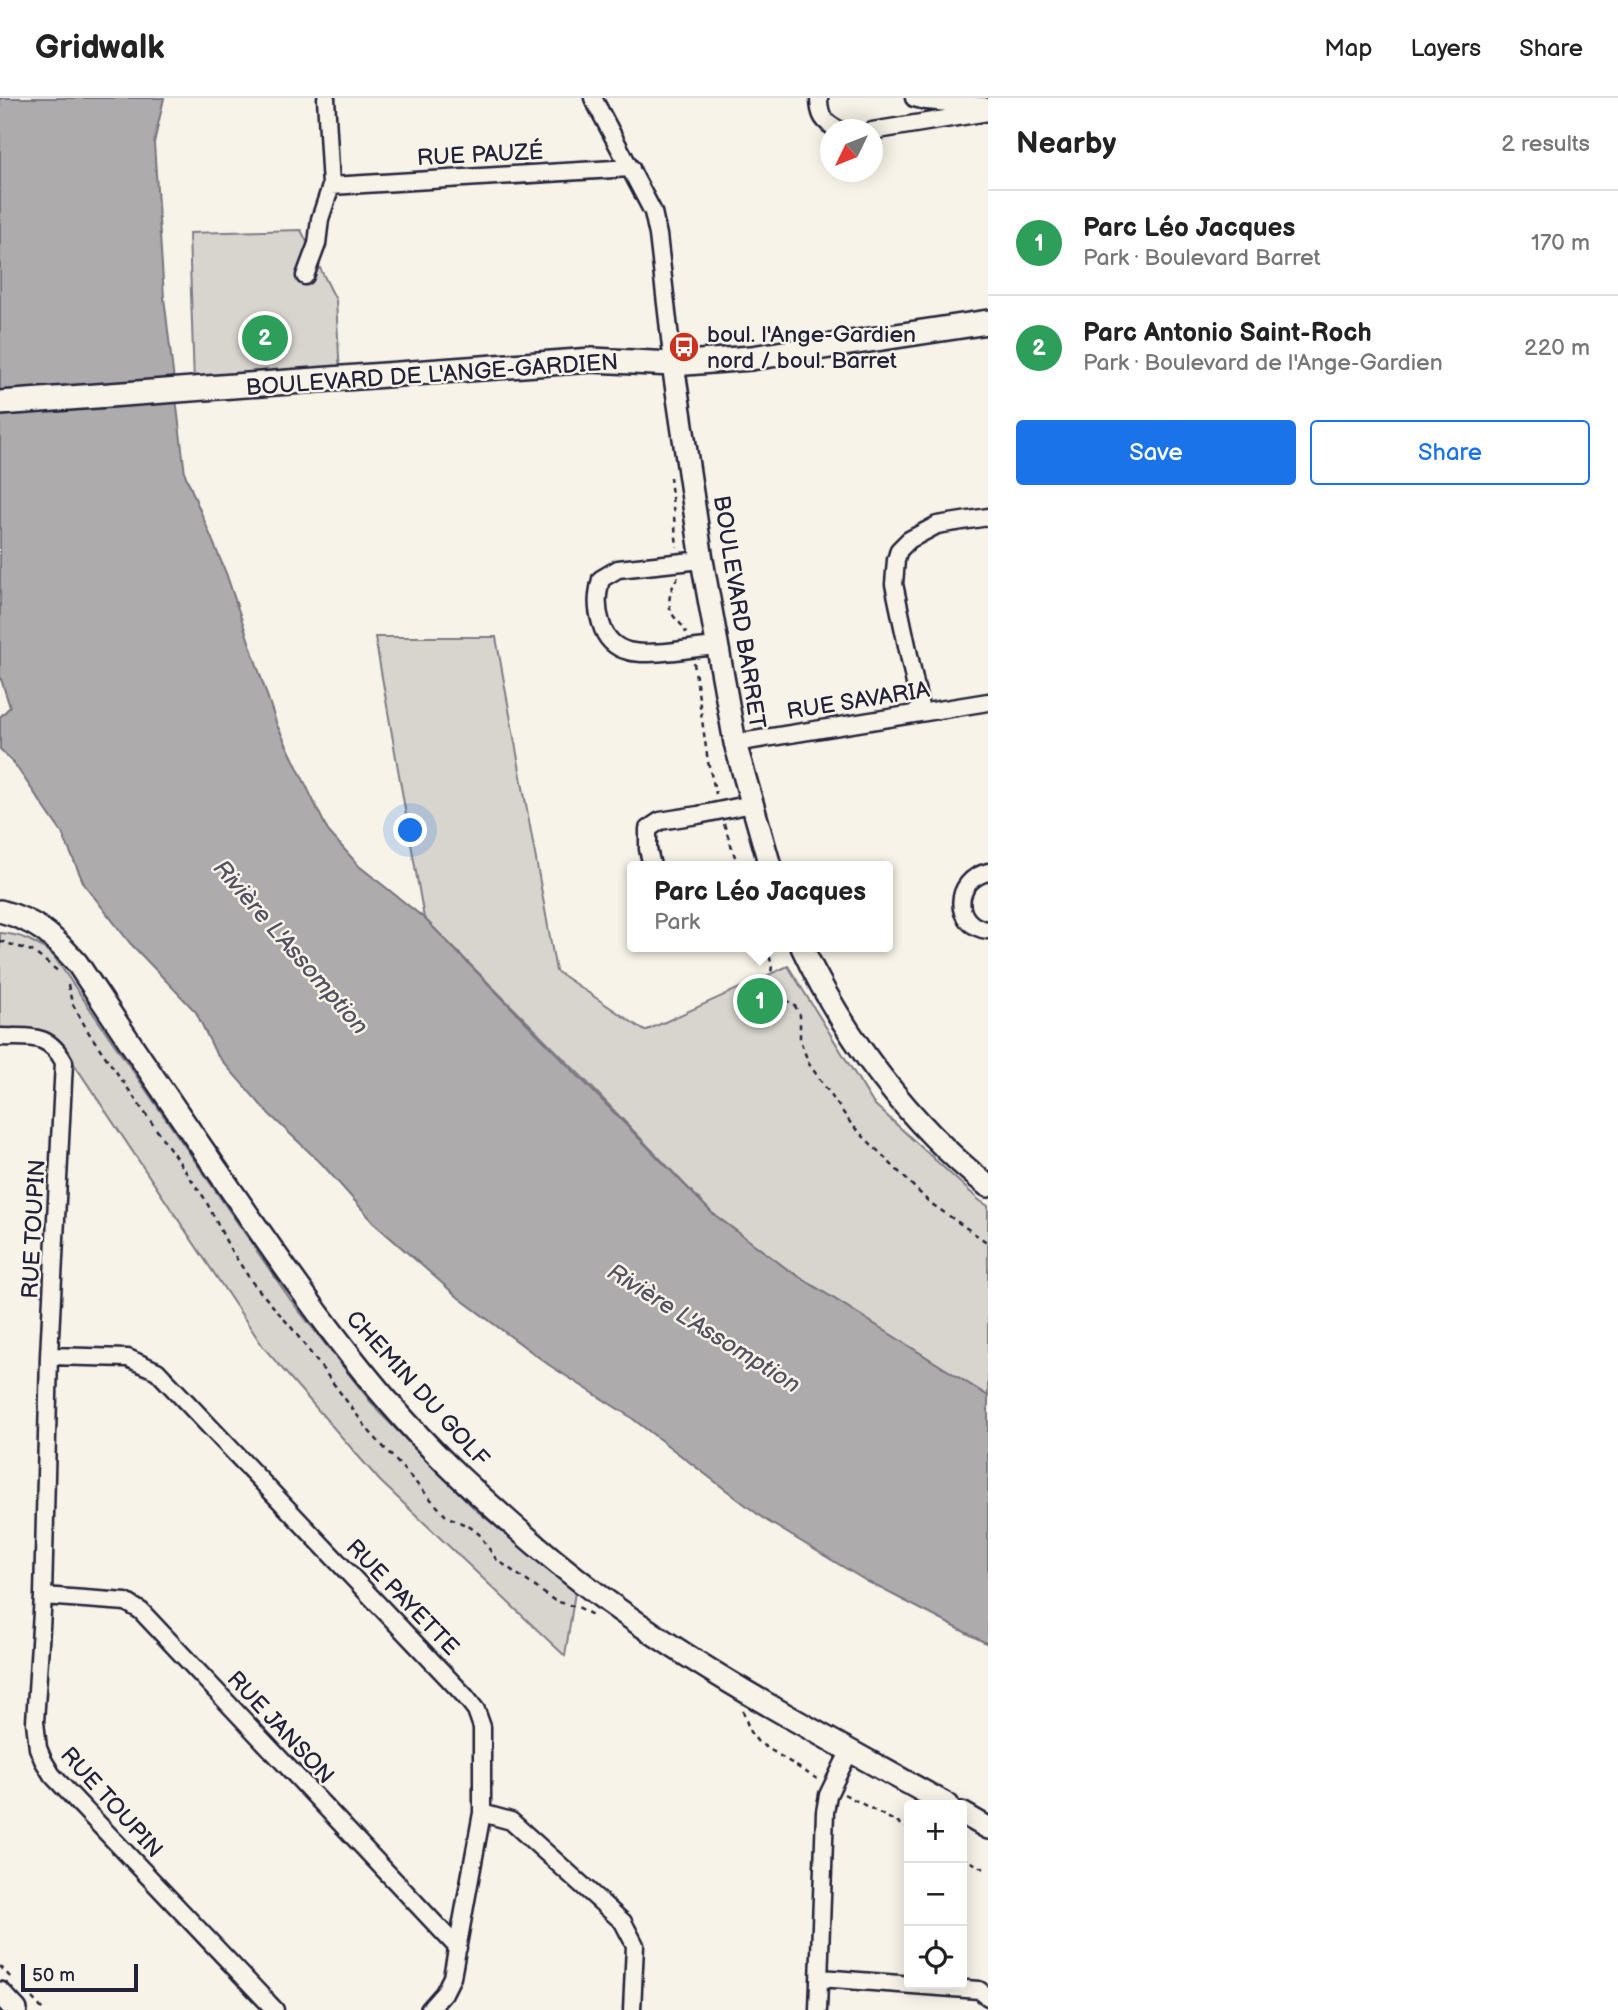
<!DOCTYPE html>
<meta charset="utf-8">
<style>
body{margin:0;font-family:"Balsamiq Sans",sans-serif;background:#f2f2f2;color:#222}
.controls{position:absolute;right:21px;bottom:21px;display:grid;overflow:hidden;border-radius:7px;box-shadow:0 4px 18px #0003}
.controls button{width:63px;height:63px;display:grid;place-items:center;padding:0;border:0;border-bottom:2px solid #e0e0e0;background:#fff;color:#222;font:35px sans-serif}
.compass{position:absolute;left:820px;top:21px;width:63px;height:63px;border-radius:50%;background:#fff;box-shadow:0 4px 18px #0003;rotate:227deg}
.scale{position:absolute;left:21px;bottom:18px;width:117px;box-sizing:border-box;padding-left:7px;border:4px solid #22223b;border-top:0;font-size:19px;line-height:24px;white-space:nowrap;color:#22223b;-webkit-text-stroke:5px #f7f3e8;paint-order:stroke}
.you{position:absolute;left:411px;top:733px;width:24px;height:24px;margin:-18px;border:5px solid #fff;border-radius:50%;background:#1a73e8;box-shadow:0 0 0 10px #1a73e833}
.badge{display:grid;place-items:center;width:46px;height:46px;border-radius:50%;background:#1a73e8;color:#fff;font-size:23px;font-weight:700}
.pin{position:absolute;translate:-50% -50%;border:4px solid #fff;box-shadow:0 2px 7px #0006}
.popup{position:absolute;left:627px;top:763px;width:266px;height:91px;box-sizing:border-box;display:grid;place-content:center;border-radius:7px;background:#fff;filter:drop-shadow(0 2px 5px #0005);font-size:23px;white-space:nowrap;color:#767676}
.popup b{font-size:26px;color:#222}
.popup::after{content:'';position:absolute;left:50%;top:100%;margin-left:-14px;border:14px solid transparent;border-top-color:#fff}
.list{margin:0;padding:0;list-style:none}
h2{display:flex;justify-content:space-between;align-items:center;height:91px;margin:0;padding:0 28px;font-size:30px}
h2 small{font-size:23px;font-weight:400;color:#767676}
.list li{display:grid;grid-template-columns:46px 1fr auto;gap:21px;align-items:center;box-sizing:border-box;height:105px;padding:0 28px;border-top:2px solid #e0e0e0}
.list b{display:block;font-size:26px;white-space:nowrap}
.list p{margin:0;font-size:23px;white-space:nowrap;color:#767676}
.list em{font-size:23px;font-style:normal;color:#767676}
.actions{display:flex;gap:14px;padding:21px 28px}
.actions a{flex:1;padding:16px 0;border:2px solid #1a73e8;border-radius:7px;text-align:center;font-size:24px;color:#1a73e8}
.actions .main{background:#1a73e8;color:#fff}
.icon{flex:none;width:38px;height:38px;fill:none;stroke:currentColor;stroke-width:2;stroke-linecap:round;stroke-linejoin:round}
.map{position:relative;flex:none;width:988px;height:1912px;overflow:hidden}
header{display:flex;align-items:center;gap:42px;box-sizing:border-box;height:98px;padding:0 35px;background:#fff;border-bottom:2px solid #e0e0e0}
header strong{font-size:33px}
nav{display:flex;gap:38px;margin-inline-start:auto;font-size:24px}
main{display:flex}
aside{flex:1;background:#fff}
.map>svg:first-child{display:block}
.green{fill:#d8d5cf;stroke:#7d7c85;stroke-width:2}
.water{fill:#aeabad;stroke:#76747f;stroke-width:2}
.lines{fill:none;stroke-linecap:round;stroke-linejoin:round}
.minor-casing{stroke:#22223b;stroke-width:21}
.tertiary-casing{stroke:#22223b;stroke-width:26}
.secondary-casing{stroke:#22223b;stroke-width:28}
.path{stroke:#22223b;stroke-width:2.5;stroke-dasharray:5 5;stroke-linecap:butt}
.minor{stroke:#f7f3e8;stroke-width:16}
.tertiary{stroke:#f7f3e8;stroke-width:21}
.secondary{stroke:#f7f3e8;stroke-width:23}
.labels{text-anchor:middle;stroke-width:5;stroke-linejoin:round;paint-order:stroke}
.street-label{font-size:23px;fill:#22223b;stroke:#f7f3e8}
.poi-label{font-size:23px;fill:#22223b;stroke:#f7f3e8;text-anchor:start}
.water-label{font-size:24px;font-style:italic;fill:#535263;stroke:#f7f3e8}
</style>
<header>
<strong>Gridwalk</strong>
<nav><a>Map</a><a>Layers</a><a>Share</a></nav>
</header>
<main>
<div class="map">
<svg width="988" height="1912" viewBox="0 0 988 1912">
<rect width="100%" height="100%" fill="#f7f3e8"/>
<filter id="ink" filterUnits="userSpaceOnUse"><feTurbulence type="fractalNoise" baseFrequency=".0143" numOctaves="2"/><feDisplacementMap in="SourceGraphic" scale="14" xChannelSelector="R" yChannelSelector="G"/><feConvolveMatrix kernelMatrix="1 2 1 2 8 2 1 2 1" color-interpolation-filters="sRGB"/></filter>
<g filter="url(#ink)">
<path class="green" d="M301,132L336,202L340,278L194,285L189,135Z
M375,539H496L556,873L645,933L788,868L873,1005L979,1102L988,1108V1298L787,1171L712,1115L583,980L424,820Z
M0,835C21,836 36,844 53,857L292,1204L378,1313L476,1412L575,1494L565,1558L380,1383L264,1250L62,948L0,933Z"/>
<path class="water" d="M0,0H164L154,45L164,199L185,376L226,475L277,627L328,733L359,768L424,820L712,1115L787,1171L988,1298V1546L868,1484L764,1421L629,1318L549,1267L459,1200L377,1128L322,1066L267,1014L216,956L196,914L130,845L84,786L62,735L13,664L0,651V619L10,609L0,578Z"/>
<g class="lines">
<g class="minor-casing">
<path id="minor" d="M593,0L653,114L658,137L673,266
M819,0C819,17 823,24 839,32
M914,0L926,3L984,8
M872,33L988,14
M331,88L631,70
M305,178L317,146L320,121L331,88L326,0
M702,462L618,471L601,481C597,497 596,509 601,525C611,561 645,556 675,553C689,551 704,549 719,548
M921,614L894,486L896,462L899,452L909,442L937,427L988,419
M735,645L988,604
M652,768L648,751V731L660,723L698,717L752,706
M988,774C953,782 952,828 988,832
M0,939C30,940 48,934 64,964L49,1258L43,1498L35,1624L38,1650L43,1662L52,1677L275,1912
M49,1258L128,1260L157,1273L465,1598L476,1612L482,1629V1715L452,1879L444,1895L429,1912
M43,1498L126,1504L141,1513L458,1850
M482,1715L511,1723L623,1824L635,1847L632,1912
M820,1880L979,1892L988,1899
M818,1912L825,1714L828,1697L850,1652"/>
</g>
<g class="tertiary-casing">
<path id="tertiary" d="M673,266L702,462L735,645L770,768
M0,813C37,823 52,837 77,865C134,951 192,1036 251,1121C314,1212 380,1304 461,1380C507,1423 557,1467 608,1504C715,1582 833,1643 948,1707
M802,849C844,939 910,1026 988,1088
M962,1715L988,1730
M0,1895L16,1912"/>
</g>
<g class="secondary-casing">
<path id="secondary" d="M0,305L592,262L673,266L751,260L988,224"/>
</g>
<path class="path" d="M670,379L677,449
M678,479C669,493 665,509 676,521C681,527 684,528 686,535
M694,565L708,664L716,696
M724,726L738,768
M0,843L32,853L58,873
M767,849L772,868L770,883L774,893L795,908L800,917V942L809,966L852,1027L929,1104L988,1145
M68,887L72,905L89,935L205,1101L229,1149L252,1184L291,1229L369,1333L446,1418L470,1429L479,1436L496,1461L555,1503L580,1510L596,1519
M743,1613L750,1634L758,1644L817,1681
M844,1696L909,1731
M962,1759L988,1773
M0,1868L12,1881
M32,1900L43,1912"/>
<use href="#minor" class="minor"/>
<use href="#tertiary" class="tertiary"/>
<use href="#secondary" class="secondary"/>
</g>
</g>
<defs>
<g id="bus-disc" transform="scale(1.575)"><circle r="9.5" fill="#c8321e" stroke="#f7f3e8"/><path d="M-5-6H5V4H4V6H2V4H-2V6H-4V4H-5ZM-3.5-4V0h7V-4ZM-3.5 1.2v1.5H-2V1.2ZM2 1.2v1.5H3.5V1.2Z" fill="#fff"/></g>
</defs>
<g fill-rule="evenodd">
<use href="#bus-disc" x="684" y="249"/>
</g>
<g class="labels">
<g class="street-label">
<text transform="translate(480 56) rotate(-3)" y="8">RUE PAUZÉ</text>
<text transform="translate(432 276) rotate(-4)" y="8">BOULEVARD DE L'ANGE-GARDIEN</text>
<text transform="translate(740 514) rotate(81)" y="8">BOULEVARD BARRET</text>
<text transform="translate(858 602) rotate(-9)" y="8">RUE SAVARIA</text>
<text transform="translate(33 1131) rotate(-87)" y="8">RUE TOUPIN</text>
<text transform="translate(418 1290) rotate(48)" y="8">CHEMIN DU GOLF</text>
<text transform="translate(403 1499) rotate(46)" y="8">RUE PAYETTE</text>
<text transform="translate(281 1629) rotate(47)" y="8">RUE JANSON</text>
<text transform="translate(112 1704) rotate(48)" y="8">RUE TOUPIN</text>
</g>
<g class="poi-label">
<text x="707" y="244">boul. l'Ange-Gardien<tspan x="707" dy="26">nord / boul. Barret</tspan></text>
</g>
<g class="water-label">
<text transform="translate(291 849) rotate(49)" y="8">Rivière L'Assomption</text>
<text transform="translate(704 1230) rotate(32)" y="8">Rivière L'Assomption</text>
</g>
</g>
</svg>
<div class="controls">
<button>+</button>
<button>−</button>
<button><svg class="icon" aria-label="locate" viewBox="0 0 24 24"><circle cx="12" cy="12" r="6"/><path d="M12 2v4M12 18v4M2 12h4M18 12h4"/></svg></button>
</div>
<svg class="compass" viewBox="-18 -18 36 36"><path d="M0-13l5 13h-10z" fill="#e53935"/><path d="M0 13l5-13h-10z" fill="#767676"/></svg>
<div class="scale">50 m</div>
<div class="you"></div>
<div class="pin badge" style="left:760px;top:903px;background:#2e9e5b">1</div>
<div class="popup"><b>Parc Léo Jacques</b>Park</div>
<div class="pin badge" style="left:265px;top:240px;background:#2e9e5b">2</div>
</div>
<aside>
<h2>Nearby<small>2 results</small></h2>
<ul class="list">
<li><span class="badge" style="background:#2e9e5b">1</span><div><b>Parc Léo Jacques</b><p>Park · Boulevard Barret</p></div><em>170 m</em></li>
<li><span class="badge" style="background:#2e9e5b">2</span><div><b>Parc Antonio Saint-Roch</b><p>Park · Boulevard de l'Ange-Gardien</p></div><em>220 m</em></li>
</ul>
<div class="actions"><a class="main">Save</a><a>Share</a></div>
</aside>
</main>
